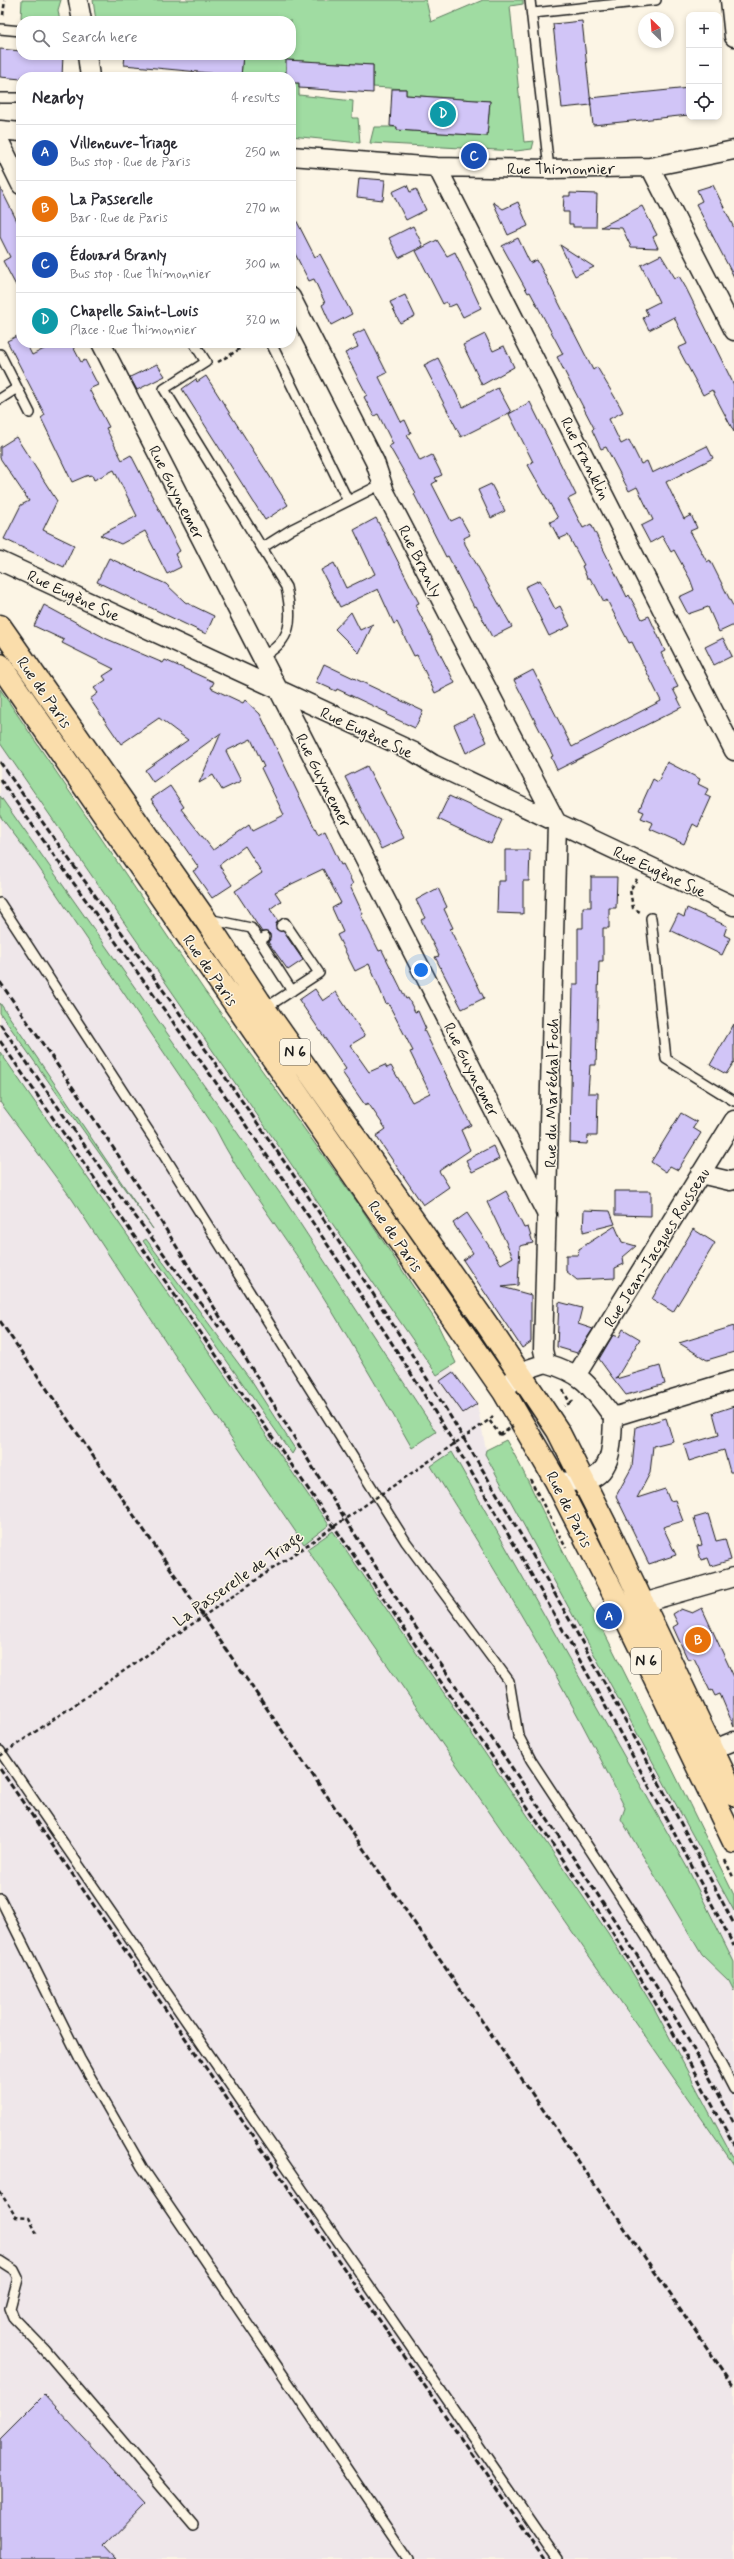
<!DOCTYPE html>
<meta charset="utf-8">
<style>
body{margin:0;font-family:Mynerve,sans-serif;background:#f7f7f7;color:#2b2b33}
.controls{position:absolute;right:12px;top:12px;display:grid;overflow:hidden;border-radius:8px;box-shadow:0 2px 6px #0003}
.controls button{width:36px;height:36px;display:grid;place-items:center;padding:0;border:0;border-bottom:1px solid #e1e1e2;background:#fff;color:#2b2b33;font:20px sans-serif}
.compass{position:absolute;left:638px;top:12px;width:36px;height:36px;border-radius:50%;background:#fff;box-shadow:0 2px 6px #0003;rotate:335deg}
.you{position:absolute;left:421px;top:970px;width:14px;height:14px;margin:-10px;border:3px solid #fff;border-radius:50%;background:#1a73e8;box-shadow:0 0 0 6px #1a73e833}
.badge{display:grid;place-items:center;width:26px;height:26px;border-radius:50%;background:#db2777;color:#fff;font-size:13px;font-weight:700}
.pin{position:absolute;translate:-50% -50%;border:2px solid #fff;box-shadow:0 1px 4px #0006}
.list{margin:0;padding:0;list-style:none}
h2{display:flex;justify-content:space-between;align-items:center;height:52px;margin:0;padding:0 16px;font-size:17px}
h2 small{font-size:13px;font-weight:400;color:#7c7c81}
.list li{display:grid;grid-template-columns:26px 1fr auto;gap:12px;align-items:center;box-sizing:border-box;height:56px;padding:0 16px;border-top:1px solid #e1e1e2}
.list b{display:block;font-size:15px;white-space:nowrap}
.list p{margin:0;font-size:13px;white-space:nowrap;color:#7c7c81}
.list em{font-size:13px;font-style:normal;color:#7c7c81}
.icon{flex:none;width:22px;height:22px;fill:none;stroke:currentColor;stroke-width:2;stroke-linecap:round;stroke-linejoin:round}
.map{position:relative;flex:none;width:734px;height:2559px;overflow:hidden}
.search{position:absolute;background:#fff;box-shadow:0 2px 6px #0003;left:16px;top:16px;width:280px;height:44px;display:flex;align-items:center;gap:10px;box-sizing:border-box;padding:0 14px;border-radius:16px;color:#7c7c81;font-size:15px}
.panel{position:absolute;background:#fff;box-shadow:0 2px 6px #0003;left:16px;top:72px;width:280px;height:276px;border-radius:16px}
.map>svg:first-child{display:block}
.built{fill:#efe7ea}
.green{fill:#a0dca2;stroke:#5e7c5f}
.building{fill:#d1c5f7;stroke:#1c1c1c}
.lines{fill:none;stroke-linecap:round;stroke-linejoin:round}
.service-casing{stroke:#1c1c1c;stroke-width:12}
.minor-casing{stroke:#1c1c1c;stroke-width:21}
.primary-casing{stroke:#1c1c1c;stroke-width:25}
.path{stroke:#1c1c1c;stroke-width:2.5;stroke-dasharray:4 3;stroke-linecap:butt}
.service{stroke:#fcf5e5;stroke-width:9}
.minor{stroke:#fcf5e5;stroke-width:18}
.primary{stroke:#faddab;stroke-width:22}
.rail{stroke:#1c1c1c;stroke-width:3;stroke-dasharray:6 3;stroke-linecap:butt}
.path-bridge{stroke:#1c1c1c;stroke-width:2.5;stroke-dasharray:4 3;stroke-linecap:butt}
.labels{text-anchor:middle;stroke-width:3;stroke-linejoin:round;paint-order:stroke}
.shield{fill:#fcf5e5;stroke:#5f5d58;stroke-width:1}
.shield-label{font-size:15px;font-weight:bold;fill:#1c1c1c}
.street-label{font-size:16px;fill:#1c1c1c;stroke:#fcf5e5}
</style>
<div class="map">
<svg width="734" height="2559" viewBox="0 0 734 2559">
<rect width="100%" height="100%" fill="#fcf5e5"/>
<filter id="ink" filterUnits="userSpaceOnUse"><feTurbulence type="fractalNoise" baseFrequency=".025" numOctaves="2"/><feDisplacementMap in="SourceGraphic" scale="8" xChannelSelector="R" yChannelSelector="G"/><feConvolveMatrix kernelMatrix="1 2 1 2 8 2 1 2 1" color-interpolation-filters="sRGB"/></filter>
<g filter="url(#ink)">
<path class="built" d="M0,725L477,1404L486,1450L734,1909V2559H0Z"/>
<path class="green" d="M22,0H61L58,10L60,20L53,21L52,18L46,21H27V18H21Z
M93,0H426L431,22L483,0H523V4L510,6L524,142L534,141L532,149L516,151L370,143L374,127H397V130L487,136L490,101L406,95V89L373,87V65L287,60L286,77H213L214,74L241,76L243,55H291V21H96Z
M291,83H299V95L353,101L352,118H358L360,143L291,136Z
M0,689L204,990L357,1202L436,1321L456,1363L437,1375L0,743Z
M0,796L284,1199L436,1432L412,1448C378,1388 343,1327 305,1268C274,1221 240,1178 215,1128L33,859L0,816Z
M0,1003L153,1229L0,1013Z
M0,1052L329,1525L304,1544L174,1354L72,1199L0,1102Z
M146,1239L250,1379L295,1449L292,1454L143,1241Z
M506,1440C524,1470 538,1503 554,1534C616,1654 675,1774 734,1895V1911L485,1454L486,1450Z
M452,1452L688,1869L734,1962V1991L729,1981L702,1955L621,1819L625,1808C568,1690 500,1577 431,1466Z
M333,1531L608,1933L654,2008L734,2159V2165L307,1549Z"/>
<path class="building" d="M582,21L591,105L562,108L553,24Z
M0,49L21,51V55H63L62,77H21V79L0,77Z
M125,55H243L241,76L124,65Z
M286,60L373,65V93L299,88V83H291V77H286Z
M689,88V115L593,125L590,98Z
M392,89H406V95L490,101L487,136L397,130V127L390,126Z
M359,178L385,180L383,200L357,197Z
M407,185L410,192L416,189L426,210L406,220L392,192Z
M713,185L734,228V277L696,204L702,201L697,190Z
M0,187L21,229V295L3,261L10,257L0,237Z
M570,193L597,194L596,227H573V224H569V212H563L564,196H570Z
M493,202L503,209L518,202L528,226L508,235Z
M642,206L657,235L653,237L658,248L631,247L622,228L601,227Z
M291,210L315,257L320,254L352,314L331,325L322,305L325,303L314,279L309,281L291,246Z
M413,226L423,246L399,258L389,238Z
M518,238L530,263L537,260L593,370L597,367L620,406L623,412L609,419L621,444L629,440L641,464L647,461L652,473L707,446L713,458L666,482L684,519L691,515L697,528L690,531L707,562L710,560L734,608V625L719,632L708,607L688,614L679,597L694,590L690,579L674,550L671,552L662,536L650,543L641,526L653,520L637,487L629,491L606,447L601,449L592,430L594,428L557,357L563,354L530,292L528,293L502,246Z
M437,240L447,256L455,252L481,308L463,317L456,304L449,307L446,302L443,304L416,251Z
M560,245L594,267L575,276Z
M661,255L675,278L679,276L686,288L734,385V432L712,390L703,395L678,348L687,344L674,317L649,330L643,318L648,315L645,309L659,302L641,265Z
M405,295L415,316L400,323L390,302Z
M365,329L387,373L379,377L401,422L405,420L411,433L407,435L420,461L432,455L442,475L435,478L437,481L432,484L451,521L460,517L470,535L464,538L465,544L512,627L492,637L476,606L474,607L448,556L446,557L414,494L416,493L389,446L393,444L378,414L374,416L364,397L367,395L345,353L358,347L353,335Z
M21,334V343H26L32,355L56,343H71L81,362L85,360L98,385L89,389L109,427L106,428L122,460L131,455L180,551L175,554L181,567L167,574L145,531L121,544L100,535L137,516L114,470L94,480L92,475L86,476L72,482L41,418L45,415L7,341Z
M485,334L493,351L504,346L514,367L482,385L463,345Z
M438,358L463,407L498,388L511,412L461,437L424,365Z
M157,364L165,376L137,390L130,377Z
M206,376L288,505L265,520L182,389L196,379L197,382Z
M530,402L576,495L568,499L583,528L591,524L627,597L629,595L642,619L649,616L665,651L661,653L678,687L673,689L682,707L557,770L551,757L553,756L514,680L533,670L572,747L661,701L632,642L629,643L607,600L604,602L594,583L593,584L590,578H587L582,566L584,565L568,535L559,539L550,522L558,518L528,465L533,462L509,414Z
M16,437L57,501L43,530L74,545L64,567L4,539L21,505L29,501L0,458V447Z
M491,484L505,511L491,518L478,490Z
M376,518L419,603L415,605L455,683L435,693L417,655L414,656L397,622L394,624L378,589L340,607L321,570L334,563L346,588L375,574L354,530Z
M109,558L166,584L185,602L214,616L206,634L97,582Z
M540,580L555,609L560,606L570,626L549,636L525,587Z
M44,605L107,639L163,663L165,660L214,682L211,688L243,703L245,700L260,714L318,835L325,831L341,865L343,864L353,884L350,886L363,914L361,915L379,951L382,950L406,999L408,998L415,1012L418,1011L426,1029L424,1030L471,1125L461,1130L470,1150L439,1171L449,1187L423,1205L376,1136L386,1129L368,1103L365,1105L342,1072L346,1069L299,1000L315,989L323,1001L336,992L365,1036L350,1045L369,1072L385,1065L387,1068L391,1066L412,1102L430,1093L410,1052L413,1051L388,1003L386,1004L369,964L355,971L337,935L343,932L332,908L341,903L323,869L275,892L281,901L270,909L278,921L276,929L283,931L303,960L288,970L268,942L270,934L262,932L235,891L262,873L245,846L219,865L232,885L212,898L193,871L199,868L151,799L170,786L184,807L181,809L213,850L249,825L252,831L284,815L261,768L264,767L251,739L226,751L241,781L222,790L213,775L199,783L221,733L153,782L145,770L188,740L159,718L121,744L90,699L98,693L94,688L106,680L103,676L114,669L62,643L64,640L34,626Z
M351,612L360,630L373,624L359,653L335,629Z
M723,638L732,656L714,665L705,647Z
M324,664L423,711L415,728L387,715L388,713L337,689L336,691L316,682Z
M474,715L487,742L466,753L454,725Z
M667,762L700,779L698,784L708,789L705,795L711,798L698,827L693,824L684,844L650,829L653,823L641,818L644,812L639,810L653,779L658,782Z
M367,766L404,838L381,849L345,777Z
M449,796L502,820L491,844L438,819Z
M505,850H530L529,881H523V914L497,913L498,881H505Z
M591,877H617L616,908H609V928H603V961H599L596,1065H590L588,1093H598L597,1136H588L587,1144L570,1143L573,984H578V928H583V907H591Z
M438,888L447,907L444,909L453,928L450,929L484,998L462,1009L435,957L439,956L421,920L425,918L416,900Z
M687,908L727,926L724,935L730,938L722,955L670,930L678,914L684,917Z
M734,1024V1062L726,1074L710,1065Z
M681,1113L697,1122L693,1128L701,1133L678,1170L670,1166L666,1172L651,1162Z
M493,1146L499,1159L472,1172L466,1160Z
M506,1191L524,1228L528,1227L533,1243L520,1246L518,1285L502,1287L531,1295V1342L522,1348L463,1260L473,1253L453,1223L467,1213L501,1264L513,1257L487,1202Z
M615,1191H651V1216L615,1215Z
M584,1210L610,1211L615,1224L583,1232Z
M615,1226L622,1242L636,1246L623,1257L624,1264L615,1268V1278L577,1280L566,1271V1255H578L579,1249Z
M693,1229L715,1243L673,1312L652,1299Z
M559,1302L582,1308L578,1324L593,1329L577,1353L557,1347Z
M734,1326V1352L707,1360L679,1343Z
M623,1329L640,1339L616,1379L660,1366L665,1384L626,1395L612,1377L599,1359L613,1335L619,1337Z
M453,1372L477,1404L463,1413L440,1381Z
M734,1406V1472H730L724,1450L689,1461L684,1445L719,1435L713,1413Z
M666,1418L673,1441L653,1446L650,1473L637,1498L665,1489L670,1501L675,1500L683,1521L663,1527L676,1555L649,1564L616,1496L632,1467L636,1427Z
M708,1514L716,1541L725,1539L731,1560L711,1566L708,1558L701,1560L697,1546L702,1545L694,1518Z
M702,1608L734,1677V1727L720,1694L715,1696L712,1690L710,1691L694,1658L688,1660L673,1627L678,1624L673,1614L681,1609L692,1613Z
M44,2395L145,2504L104,2546L116,2559H0V2439Z"/>
<g class="lines">
<g class="service-casing">
<path id="service" d="M530,0L549,169
M533,13L656,0
M0,29L21,31
M0,98H21
M194,343L206,362L164,389L286,587C293,619 293,641 261,657
M271,343L348,501
M0,354L30,413
M0,399L17,388
M262,548L292,529L382,484
M0,903L155,1141L406,1542L509,1681L518,1735L531,1760C601,1867 675,1974 734,2089
M651,918L666,1059L734,1101
M208,919L251,928L260,941L265,937
M260,941L292,991
M264,1009L319,973L285,923L281,926
M0,1751L557,2559
M0,1898L80,2059L142,2167L408,2559
M0,2261L14,2270L18,2278L10,2308L14,2318L44,2349L193,2524"/>
</g>
<g class="minor-casing">
<path id="minor" d="M78,0L82,21
M730,0L734,37
M87,55L90,77
M0,130L21,132
M0,142L21,185
M291,156L437,167L549,169L650,167L734,150
M437,167L734,751
M650,167L734,331
M291,297L375,462L385,492L557,823L543,1350L546,1363
M101,343L547,1215
M0,561L414,752L433,764L734,906
M700,1174L730,1181L734,1180
M577,1374L734,1120
M504,1392L519,1372L546,1363C584,1374 590,1386 613,1417C612,1441 614,1475 584,1481C575,1483 564,1481 556,1481
M613,1417L734,1380
M643,1603L734,1577
M712,1750L734,1741"/>
</g>
<g class="primary-casing">
<path id="primary" d="M0,626L205,919L259,1001L488,1326L558,1431L609,1532L734,1795
M0,665L504,1392L556,1481L619,1604L734,1842"/>
</g>
<path class="path" d="M3,15L5,0
M218,362L250,343
M637,879L630,890L633,908L640,912
M563,1390L570,1403L564,1406
M570,1403L575,1399
M493,1416L489,1420L500,1435
M530,1479L566,1548
M725,1860L734,1879
M0,2192L16,2217L29,2218L38,2236"/>
<use href="#service" class="service"/>
<use href="#minor" class="minor"/>
<use href="#primary" class="primary"/>
<path class="rail" d="M0,762C130,947 266,1127 388,1317C514,1513 626,1718 734,1924
M0,779C126,959 258,1135 377,1320C507,1522 622,1733 734,1946
M0,982C54,1060 109,1139 160,1220C237,1343 311,1468 391,1590C508,1767 636,1935 734,2123
M0,1024L120,1196L219,1327
M0,1041L606,1922L670,2027L734,2145
M0,1321L734,2387
M0,1769L544,2559"/>
<path class="path-bridge" d="M500,1435L513,1426
M0,1756L489,1420"/>
</g>
</g>
<g class="labels">
<g class="shield">
<rect x="280" y="1039" width="30" height="26" rx="3"/>
<rect x="631" y="1648" width="30" height="26" rx="3"/>
</g>
<g class="shield-label">
<text x="295" y="1057">N 6</text>
<text x="646" y="1666">N 6</text>
</g>
<g class="street-label">
<text x="561" y="174">Rue Thimonnier</text>
<text transform="translate(586 458) rotate(63)" y="6">Rue Franklin</text>
<text transform="translate(177 492) rotate(63)" y="6">Rue Guynemer</text>
<text transform="translate(421 561) rotate(63)" y="6">Rue Branly</text>
<text transform="translate(74 595) rotate(25)" y="6">Rue Eugène Sue</text>
<text transform="translate(45 692) rotate(55)" y="6">Rue de Paris</text>
<text transform="translate(367 732) rotate(25)" y="6">Rue Eugène Sue</text>
<text transform="translate(324 780) rotate(63)" y="6">Rue Guynemer</text>
<text transform="translate(660 871) rotate(25)" y="6">Rue Eugène Sue</text>
<text transform="translate(211 970) rotate(55)" y="6">Rue de Paris</text>
<text transform="translate(472 1069) rotate(63)" y="6">Rue Guynemer</text>
<text transform="translate(551 1093) rotate(-89)" y="6">Rue du Maréchal Foch</text>
<text transform="translate(396 1236) rotate(55)" y="6">Rue de Paris</text>
<text transform="translate(656 1247) rotate(-58)" y="6">Rue Jean-Jacques Rousseau</text>
<text transform="translate(570 1509) rotate(63)" y="6">Rue de Paris</text>
<text transform="translate(238 1578) rotate(-35)" y="6">La Passerelle de Triage</text>
</g>
</g>
</svg>
<div class="controls">
<button>+</button>
<button>−</button>
<button><svg class="icon" aria-label="locate" viewBox="0 0 24 24"><circle cx="12" cy="12" r="6"/><path d="M12 2v4M12 18v4M2 12h4M18 12h4"/></svg></button>
</div>
<svg class="compass" viewBox="-18 -18 36 36"><path d="M0-13l5 13h-10z" fill="#e53935"/><path d="M0 13l5-13h-10z" fill="#7c7c81"/></svg>
<div class="you"></div>
<div class="pin badge" style="left:609px;top:1616px;background:#1a4fb4">A</div>
<div class="pin badge" style="left:698px;top:1640px;background:#e8710a">B</div>
<div class="pin badge" style="left:474px;top:156px;background:#1a4fb4">C</div>
<div class="pin badge" style="left:443px;top:114px;background:#0f9aa8">D</div>
<div class="search"><svg class="icon" aria-label="search" viewBox="0 0 24 24"><circle cx="10" cy="10" r="6"/><path d="M15 15l6 6"/></svg>Search here</div>
<section class="panel">
<h2>Nearby<small>4 results</small></h2>
<ul class="list">
<li><span class="badge" style="background:#1a4fb4">A</span><div><b>Villeneuve-Triage</b><p>Bus stop · Rue de Paris</p></div><em>250 m</em></li>
<li><span class="badge" style="background:#e8710a">B</span><div><b>La Passerelle</b><p>Bar · Rue de Paris</p></div><em>270 m</em></li>
<li><span class="badge" style="background:#1a4fb4">C</span><div><b>Édouard Branly</b><p>Bus stop · Rue Thimonnier</p></div><em>300 m</em></li>
<li><span class="badge" style="background:#0f9aa8">D</span><div><b>Chapelle Saint-Louis</b><p>Place · Rue Thimonnier</p></div><em>320 m</em></li>
</ul>
</section>
</div>
